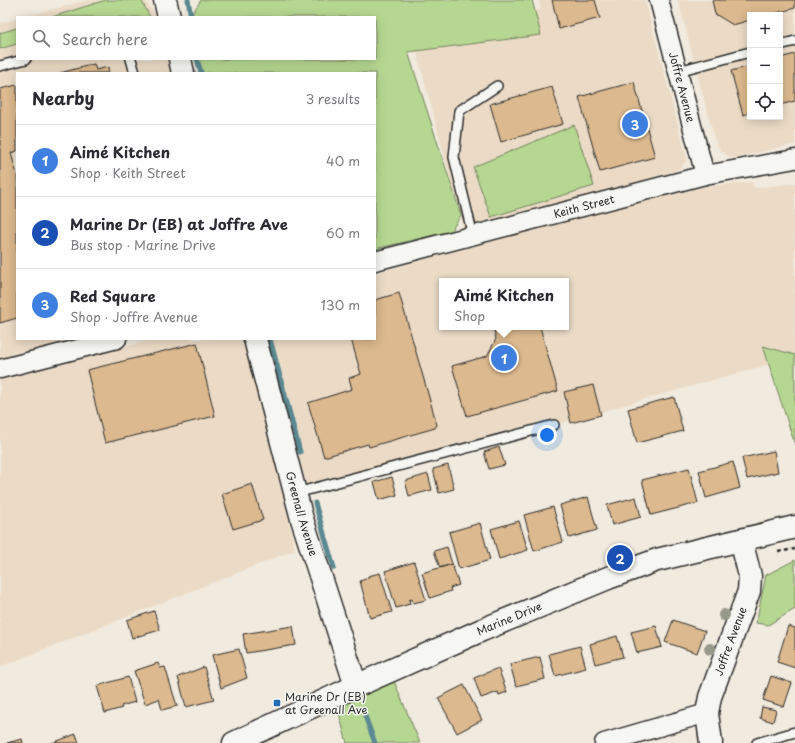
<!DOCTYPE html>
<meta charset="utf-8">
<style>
body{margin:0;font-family:"Playpen Sans",sans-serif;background:#f2f2f3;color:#2b2b33}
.controls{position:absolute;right:12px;top:12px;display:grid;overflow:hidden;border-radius:0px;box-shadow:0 2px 10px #0003}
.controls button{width:36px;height:36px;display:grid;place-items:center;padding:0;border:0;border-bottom:1px solid #e1e1e2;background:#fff;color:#2b2b33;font:20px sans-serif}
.you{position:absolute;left:547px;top:435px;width:14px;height:14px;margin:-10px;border:3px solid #fff;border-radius:50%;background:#1a73e8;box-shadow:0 0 0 6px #1a73e833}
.badge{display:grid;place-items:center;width:26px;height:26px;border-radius:50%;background:#1f6fb2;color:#fff;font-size:13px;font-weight:700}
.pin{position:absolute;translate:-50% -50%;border:2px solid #fff;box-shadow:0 1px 4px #0006}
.popup{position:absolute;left:439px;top:278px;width:130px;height:52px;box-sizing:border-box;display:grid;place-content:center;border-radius:0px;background:#fff;filter:drop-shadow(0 1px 3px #0005);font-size:13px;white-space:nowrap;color:#7c7c81}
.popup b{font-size:15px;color:#2b2b33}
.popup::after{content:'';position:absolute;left:50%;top:100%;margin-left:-8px;border:8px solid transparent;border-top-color:#fff}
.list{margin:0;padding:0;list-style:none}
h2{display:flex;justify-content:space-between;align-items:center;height:52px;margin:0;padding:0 16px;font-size:17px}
h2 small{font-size:13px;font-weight:400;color:#7c7c81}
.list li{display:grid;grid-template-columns:26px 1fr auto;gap:12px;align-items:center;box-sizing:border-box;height:72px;padding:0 16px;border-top:1px solid #e1e1e2}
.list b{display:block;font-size:15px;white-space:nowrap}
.list p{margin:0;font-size:13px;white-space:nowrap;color:#7c7c81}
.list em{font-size:13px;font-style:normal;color:#7c7c81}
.icon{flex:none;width:22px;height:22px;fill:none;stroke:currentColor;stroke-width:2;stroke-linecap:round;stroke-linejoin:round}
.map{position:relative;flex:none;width:795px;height:743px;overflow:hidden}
.search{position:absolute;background:#fff;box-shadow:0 2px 10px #0003;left:16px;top:16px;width:360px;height:44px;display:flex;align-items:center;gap:10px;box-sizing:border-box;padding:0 14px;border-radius:0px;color:#7c7c81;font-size:15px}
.panel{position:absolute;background:#fff;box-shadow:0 2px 10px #0003;left:16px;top:72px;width:360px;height:268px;border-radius:0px}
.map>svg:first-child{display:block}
.built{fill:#ebdbc6;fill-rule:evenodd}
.green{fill:#b6d791;stroke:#70815e}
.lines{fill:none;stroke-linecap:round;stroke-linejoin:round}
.stream{stroke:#5a8992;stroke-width:5}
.building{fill:#dcb98e;stroke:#2b2b2b}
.lane-casing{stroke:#2b2b2b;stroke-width:12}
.street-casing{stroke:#2b2b2b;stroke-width:21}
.secondary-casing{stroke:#2b2b2b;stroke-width:25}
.path{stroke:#2b2b2b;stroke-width:2.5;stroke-dasharray:4 3;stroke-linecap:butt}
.lane{stroke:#f6f6f2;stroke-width:9}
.street{stroke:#f6f6f2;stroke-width:18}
.secondary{stroke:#f6f6f2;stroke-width:22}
.tree{fill:#979989}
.poi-dot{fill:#1f6fb2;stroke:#f6f6f2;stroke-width:1.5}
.labels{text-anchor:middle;stroke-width:3;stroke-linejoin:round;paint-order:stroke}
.street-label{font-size:11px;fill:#2b2b2b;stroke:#f6f6f2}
.poi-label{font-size:11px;fill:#2b2b2b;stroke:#f6f6f2;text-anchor:start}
</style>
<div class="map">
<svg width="795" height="743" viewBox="0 0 795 743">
<rect width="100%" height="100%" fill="#f1eade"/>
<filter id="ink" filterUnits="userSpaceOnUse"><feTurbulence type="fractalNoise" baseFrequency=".025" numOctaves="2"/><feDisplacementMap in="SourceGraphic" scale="8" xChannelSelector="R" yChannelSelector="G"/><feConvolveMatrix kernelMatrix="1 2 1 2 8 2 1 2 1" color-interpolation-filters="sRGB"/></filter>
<g filter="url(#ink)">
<path class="built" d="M89,0H145L157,17H24Z
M539,0H645L687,159L682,167L669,175L464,230L414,42L541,9Z
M678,0H795V144L735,158L730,157L721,151L715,141ZM750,15H780V117H750Z
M17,19V59H171L174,73H17V339H80L0,360V23Z
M752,182L754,188L795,183V357L554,425L307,491L264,339H375V273L611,208L703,187ZM442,281H566V327H442Z
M154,339H244L283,490L295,550L0,667V380Z"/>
<path class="green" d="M106,0H141L150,17H52Z
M201,0H532L541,35L408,52L461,215L451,231L375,249V73H202L199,59H375V17H190Z
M17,28V44L0,49V33Z
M574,125L594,186L491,217L473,167Z
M763,346L795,355V445Z
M795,560V609L768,625L756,623L766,575Z
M393,679L420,743H347L337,706Z"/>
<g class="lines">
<path class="stream" d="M188,0L191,17
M197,59L201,73
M270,339L300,452
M315,503L334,568
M365,716L375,743"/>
</g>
<path class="building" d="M552,0H595L600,18L559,29Z
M712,0H795V8L769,15H750V20L733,25L715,14Z
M795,54V101L780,105V58Z
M94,64L96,70L108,67L109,73H60Z
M750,66V113L743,115L731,71Z
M634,82L655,157L600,172L579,97Z
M17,85V151L11,153L17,175V318L0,323V89Z
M552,87L563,124L501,142L490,104Z
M399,293L437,425L435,428L369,447L368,444L324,457L308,403L352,389L349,378L361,374L351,339H375V300Z
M493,327H540L558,391L467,416L452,366L487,356L496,339Z
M197,343L215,416L105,443L87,370Z
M593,385L601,415L571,423L564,392Z
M674,397L683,431L637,443L628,409Z
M499,447L505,465L489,469L484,452Z
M774,451L778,472L747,479L742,458Z
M733,462L740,488L706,498L699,471Z
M448,465L454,489L439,493L433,469Z
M689,468L698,503L651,515L642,480Z
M428,474L432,490L409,496L405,481Z
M392,477L397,495L379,500L374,482Z
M252,484L263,520L233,529L222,494Z
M588,497L597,530L569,538L560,505Z
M636,497L641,517L612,525L607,505Z
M553,507L563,542L534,551L524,515Z
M519,521L528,550L499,559L491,529Z
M480,523L490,560L459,569L449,532Z
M447,547L452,564L440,568L434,551Z
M414,562L426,600L413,603L412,599L409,600L410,604L396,608L385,571Z
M452,564L459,585L450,588L451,591L430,598L422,573Z
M380,573L392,612L370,618L360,581L368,578V576Z
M154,611L160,630L132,638L127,620Z
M673,620L705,631L697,653L665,642Z
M293,626L296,645L246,653L243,634Z
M656,626L662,647L637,653L631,632Z
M788,626L795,628V668L777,662Z
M617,636L623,657L595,664L590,644Z
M580,646L586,668L555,676L549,654Z
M239,649L247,678L221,688L212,655Z
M540,657L545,679L516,686L510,664Z
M158,663L160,668L165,667L177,706L162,710L159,699L145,704L134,671Z
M204,667L214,700L186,707L178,677Z
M498,668L507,692L499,695L498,692L481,698L474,678Z
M771,676L792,683L784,707L763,700Z
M128,677L135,702L121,706L122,708L105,713L97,686Z
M464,685L482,720L457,733L438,698Z
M762,707L776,710L773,722L760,718Z
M76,734L79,743H52Z
M22,739L23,743H7Z"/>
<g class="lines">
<g class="lane-casing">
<path id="lane" d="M780,45L795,41
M131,59L135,73
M0,66L26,59
M678,71L750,52
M473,236L454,157L459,111L497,86
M296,493L554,425
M757,743L795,732"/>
</g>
<g class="street-casing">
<g id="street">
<path id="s1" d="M659,0L705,175"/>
<path id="s2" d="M375,261L705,175L795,159"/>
<path d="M0,369L117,339"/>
<path d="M604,743L707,713"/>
</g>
</g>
<g class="secondary-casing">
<g id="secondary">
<path d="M165,0L169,17"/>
<path d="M180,59L183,73"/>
<path id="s3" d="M255,339L302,519L356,686"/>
<path id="s4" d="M234,743L356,686L482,630L608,578L657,560L795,527"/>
<path id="s5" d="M711,743L707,713L710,697L749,591L750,576L741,540"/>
</g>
</g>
<path class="path" d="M778,552L795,549"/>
<use href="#lane" class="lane"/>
<use href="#street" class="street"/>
<use href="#secondary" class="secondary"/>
</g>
<g class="tree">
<circle cx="724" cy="615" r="6"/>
<circle cx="710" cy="649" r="6"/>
</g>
</g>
<rect class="poi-dot" x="273" y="699" width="8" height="8" rx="2"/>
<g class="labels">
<g class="street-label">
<text dy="4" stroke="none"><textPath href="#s1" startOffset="90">Joffre Avenue</textPath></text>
<text dy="4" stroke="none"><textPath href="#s2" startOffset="216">Keith Street</textPath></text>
<text dy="4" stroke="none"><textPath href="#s3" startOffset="181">Greenall Avenue</textPath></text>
<text dy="4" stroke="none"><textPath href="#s4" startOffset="302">Marine Drive</textPath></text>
<text dy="4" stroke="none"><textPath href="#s5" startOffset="106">Joffre Avenue</textPath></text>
</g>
<g class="poi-label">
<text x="285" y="701">Marine Dr (EB)<tspan x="285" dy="13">at Greenall Ave</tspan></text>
</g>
</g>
</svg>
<div class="controls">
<button>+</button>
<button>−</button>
<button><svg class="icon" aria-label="locate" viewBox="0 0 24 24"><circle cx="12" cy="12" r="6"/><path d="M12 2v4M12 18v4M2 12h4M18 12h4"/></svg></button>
</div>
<div class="you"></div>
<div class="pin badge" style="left:504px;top:358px;background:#3f7fe0">1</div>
<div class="popup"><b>Aimé Kitchen</b>Shop</div>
<div class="pin badge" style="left:620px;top:558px;background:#1a4fb4">2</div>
<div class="pin badge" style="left:635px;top:124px;background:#3f7fe0">3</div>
<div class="search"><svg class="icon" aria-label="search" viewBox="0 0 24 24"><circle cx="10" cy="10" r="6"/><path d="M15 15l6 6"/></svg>Search here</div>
<section class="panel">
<h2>Nearby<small>3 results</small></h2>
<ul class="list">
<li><span class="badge" style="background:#3f7fe0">1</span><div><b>Aimé Kitchen</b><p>Shop · Keith Street</p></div><em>40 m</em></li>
<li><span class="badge" style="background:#1a4fb4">2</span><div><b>Marine Dr (EB) at Joffre Ave</b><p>Bus stop · Marine Drive</p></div><em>60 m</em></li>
<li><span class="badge" style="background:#3f7fe0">3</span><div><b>Red Square</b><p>Shop · Joffre Avenue</p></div><em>130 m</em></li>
</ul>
</section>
</div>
